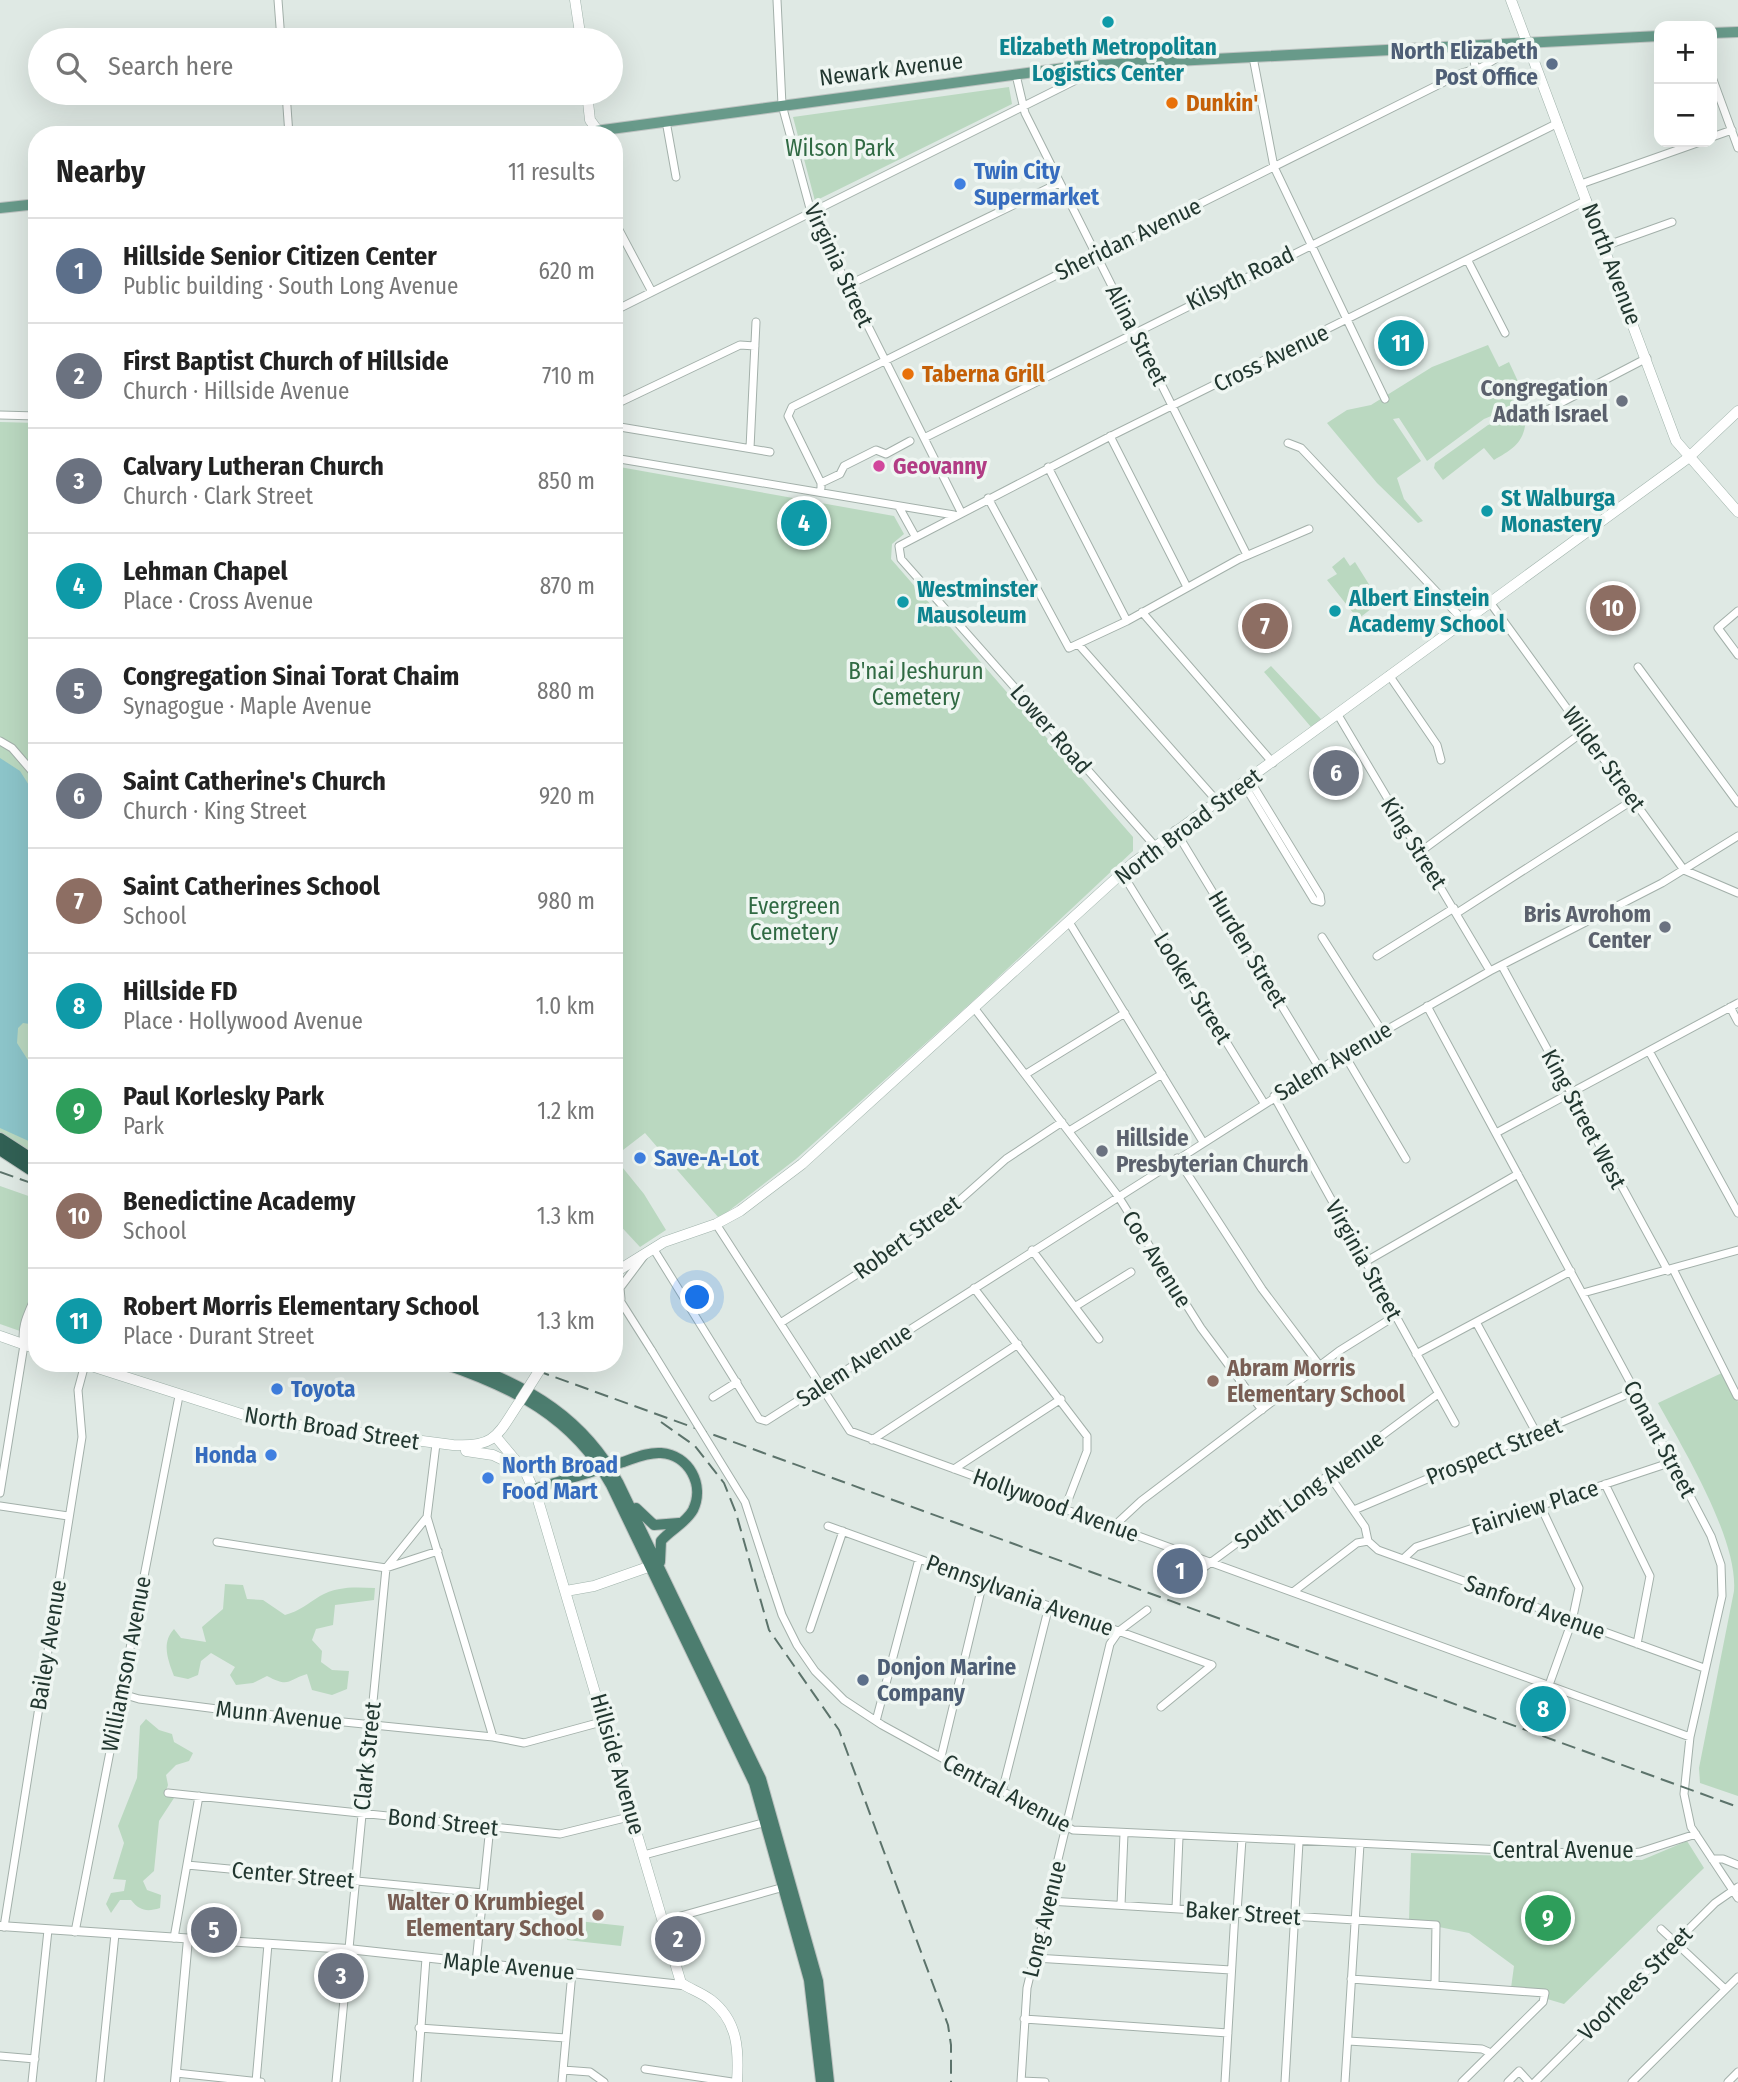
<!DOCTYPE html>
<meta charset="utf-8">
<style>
body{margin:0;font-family:"Fira Sans Condensed",sans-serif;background:#f2f2f2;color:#222}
.controls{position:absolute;right:21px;top:21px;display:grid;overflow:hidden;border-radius:14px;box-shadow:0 7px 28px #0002}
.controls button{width:63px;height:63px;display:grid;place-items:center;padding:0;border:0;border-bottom:2px solid #e0e0e0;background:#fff;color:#222;font:35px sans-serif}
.you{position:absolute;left:698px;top:1298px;width:24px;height:24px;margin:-18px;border:5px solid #fff;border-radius:50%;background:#1a73e8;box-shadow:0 0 0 10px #1a73e833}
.badge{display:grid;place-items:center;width:46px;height:46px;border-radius:50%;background:#d93025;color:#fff;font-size:23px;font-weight:700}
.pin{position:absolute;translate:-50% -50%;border:4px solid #fff;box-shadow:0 2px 7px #0006}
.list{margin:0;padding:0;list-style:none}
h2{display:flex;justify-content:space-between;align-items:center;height:91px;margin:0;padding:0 28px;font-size:30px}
h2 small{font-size:23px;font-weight:400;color:#767676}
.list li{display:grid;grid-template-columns:46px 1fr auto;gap:21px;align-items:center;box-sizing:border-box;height:105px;padding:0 28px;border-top:2px solid #e0e0e0}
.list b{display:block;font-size:26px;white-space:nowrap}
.list p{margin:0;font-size:23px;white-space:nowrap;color:#767676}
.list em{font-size:23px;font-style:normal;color:#767676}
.icon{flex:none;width:38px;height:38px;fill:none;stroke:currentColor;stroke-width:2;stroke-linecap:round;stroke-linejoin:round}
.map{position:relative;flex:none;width:1738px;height:2082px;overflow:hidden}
.search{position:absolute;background:#fff;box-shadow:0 7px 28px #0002;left:28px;top:28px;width:595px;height:77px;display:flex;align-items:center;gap:18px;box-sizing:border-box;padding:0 24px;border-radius:38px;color:#767676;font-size:26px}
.panel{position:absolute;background:#fff;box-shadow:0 7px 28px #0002;left:28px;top:126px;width:595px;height:1246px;border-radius:28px}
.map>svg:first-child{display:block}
.green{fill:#bad8c0}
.water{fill:#8cc4c9}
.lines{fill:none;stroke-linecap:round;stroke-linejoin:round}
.minor-casing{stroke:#a3b0aa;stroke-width:9}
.tertiary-casing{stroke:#a3b0aa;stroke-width:10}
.secondary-casing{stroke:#a0b3ab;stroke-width:11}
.primary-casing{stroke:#bdc3c1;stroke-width:12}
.trunk-casing{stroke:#bdc3c1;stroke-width:12}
.motorway-casing{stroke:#bdc3c1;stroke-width:14}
.minor{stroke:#fff;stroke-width:7}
.tertiary{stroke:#fff;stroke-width:8}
.secondary{stroke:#fff;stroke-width:10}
.primary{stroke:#689a8a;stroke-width:10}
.trunk{stroke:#4c7d6f;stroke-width:10}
.motorway{stroke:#316054;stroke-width:12}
.rail{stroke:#5c736b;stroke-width:2;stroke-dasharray:14 7;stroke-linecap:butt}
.minor-bridge-casing{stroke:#a3b0aa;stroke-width:9;stroke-linecap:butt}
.secondary-bridge-casing{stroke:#a0b3ab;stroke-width:11;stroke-linecap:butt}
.trunk-bridge-casing{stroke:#bdc3c1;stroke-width:12;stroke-linecap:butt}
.minor-bridge{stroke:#fff;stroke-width:7}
.secondary-bridge{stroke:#fff;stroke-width:10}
.trunk-bridge{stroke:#4c7d6f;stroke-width:10}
.culture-dot{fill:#0f9aa8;stroke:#eff6f2;stroke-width:2.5}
.service-dot{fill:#5c6f8a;stroke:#eff6f2;stroke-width:2.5}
.food-dot{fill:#e8710a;stroke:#eff6f2;stroke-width:2.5}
.shop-dot{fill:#3f7fe0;stroke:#eff6f2;stroke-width:2.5}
.worship-dot{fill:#6b7280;stroke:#eff6f2;stroke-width:2.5}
.hotel-dot{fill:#d1479c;stroke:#eff6f2;stroke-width:2.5}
.education-dot{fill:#8d6e63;stroke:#eff6f2;stroke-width:2.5}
.labels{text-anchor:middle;stroke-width:7;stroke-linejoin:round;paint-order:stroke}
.culture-label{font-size:23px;font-weight:bold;fill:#0d838f;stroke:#eff6f2;text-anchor:start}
.service-label{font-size:23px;font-weight:bold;fill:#4e5e75;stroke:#eff6f2;text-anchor:end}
.street-label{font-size:23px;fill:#223730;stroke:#eff6f2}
.food-label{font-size:23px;font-weight:bold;fill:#c56008;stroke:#eff6f2;text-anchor:start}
.park-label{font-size:23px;fill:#306a43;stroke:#eff6f2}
.shop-label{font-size:23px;font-weight:bold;fill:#366cbe;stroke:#eff6f2;text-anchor:start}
.worship-label{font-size:23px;font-weight:bold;fill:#5b616d;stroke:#eff6f2;text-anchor:end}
.hotel-label{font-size:23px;font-weight:bold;fill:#b23c85;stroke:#eff6f2;text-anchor:start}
.education-label{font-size:23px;font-weight:bold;fill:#785e54;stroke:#eff6f2;text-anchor:start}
</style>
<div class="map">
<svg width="1738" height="2082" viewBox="0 0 1738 2082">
<rect width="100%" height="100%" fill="#dfe9e4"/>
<path class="green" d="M1009,87L1012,104L815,201L793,117Z
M1488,345L1499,367L1509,362L1527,401L1484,419L1427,461L1399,418L1393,419L1421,461L1397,478L1404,499L1423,521L1418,523L1377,483L1327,423L1347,410L1371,405L1432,367Z
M1507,419H1520L1525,426C1522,445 1509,451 1494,460L1484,448L1443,480L1434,468L1435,463L1488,425Z
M0,422L37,423V1157L0,1133Z
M614,466L894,516L904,534L892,544L891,559L1133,837V851L974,1000L796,1159L726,1213L718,1217L645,1133L614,1157L644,1194L666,1230L640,1247L614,1219Z
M1344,557L1350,566L1355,562L1380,602L1358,619L1327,580L1337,574L1332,567Z
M1271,666L1321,719L1311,727L1264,672Z
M0,1186L37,1199V1337L0,1324Z
M1724,1372L1738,1402V1796L1700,1783L1699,1768L1734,1591C1738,1539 1684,1450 1658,1403Z
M225,1584L243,1585L247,1599L263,1600L285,1615C300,1611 307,1604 320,1596C337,1586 355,1587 375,1588L374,1600L335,1605L333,1625L316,1629L312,1640L322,1651L321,1662L332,1670L349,1671L347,1689L332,1695L312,1690L307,1674C287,1680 290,1688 267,1676L253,1683L236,1685L230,1675L235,1667L211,1653L201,1661L198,1675L188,1679L174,1676C168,1660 161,1643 174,1629L181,1638L206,1642L202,1627L223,1609Z
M146,1719L159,1730L172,1734L174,1742L193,1753L189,1761L176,1765L166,1775L168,1785L165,1794L174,1798L159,1821L154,1871L143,1881L147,1890L161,1895L160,1908C147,1912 140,1911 131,1900H120L111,1913L106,1904L111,1893L124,1891L126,1880L113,1879L124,1843L118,1826L137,1778L140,1726Z
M1687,1841L1704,1868L1564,2004L1511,1988L1514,1966L1469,1933L1409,1921L1411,1853L1642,1860Z
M569,1920L624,1926L621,1946L567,1940Z"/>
<path class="water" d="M0,758L20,771L37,798V1025L23,1023L18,1028L17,1043L31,1065L37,1104V1137L33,1143L0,1128Z"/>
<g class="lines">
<g class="minor-casing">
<path id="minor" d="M278,0L281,40
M777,0L782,105L811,212L961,512
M1472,47L1475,67
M1253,57L1274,167L1385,399
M1016,75L1025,113L1247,555
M1712,77L1738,148
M286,93L289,135
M666,121L676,177
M1712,137L1732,130
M1581,184L1700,142
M614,211L618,228L652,292
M1605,246L1672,222
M1468,261L1505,333
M848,285L1059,183
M614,311L1102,67
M614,405L740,345L755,346
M0,415L37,416
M1528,420L1647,358
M614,426L770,452
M1110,436L1187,587
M924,438L1558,123
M1288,443L1301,448L1463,620
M750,448L756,322
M614,458L954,515
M1048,467L1127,621
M821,483L788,416L792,407L1462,73L1482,67L1519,45
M821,488V483L840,474L844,466L876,450L886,454L910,441
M988,498L1069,648L1127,621L1239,559L1309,529
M899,507L915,536
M1489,601L1684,870L1738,893
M1738,611L1718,628L1738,655
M1142,612L1273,763
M1079,645L1217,801
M1638,667L1738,803
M1389,675L1437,745L1441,760
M1338,715L1490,971
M0,741L12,748L37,777
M1243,783L1314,900L1321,902L1320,895L1249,779
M1175,830L1320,1069
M1155,846L901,559L899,546L1105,439L1587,200
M1420,852L1583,732
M1122,873L1264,1103
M1457,913L1633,800
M1069,922L1203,1142
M1322,937L1382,1031
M1377,956L1454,908
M1502,966L1668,1271
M1427,1006L1635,1391L1711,1536L1721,1565L1722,1596L1690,1737L1684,1794L1691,1827L1738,1898
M1730,1007L1738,1022
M975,1009L1118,1196L1201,1328L1262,1410
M1649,1051L1738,1213
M1344,1054L1406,1159
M1026,1074L1125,1013
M1274,1096L1455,1423
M1069,1131L1162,1074
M1496,1133L1738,1003
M1177,1158L1262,1289L1320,1366
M716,1224L850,1431L1690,1737
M653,1248L759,1419L766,1421L1344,1054L1490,971L1662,883L1738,836
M1032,1250L1099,1339
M1365,1262L1518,1174
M1673,1269L1737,1396
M974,1288L1087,1436V1451L1065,1508
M614,1291L652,1351
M1583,1293L1738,1250
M621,1299L620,1288L644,1256
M1076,1306L1131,1272
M782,1322L925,1231L1006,1159L1062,1122
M1476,1322L1537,1434
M25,1344L29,1336L33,1304
M1416,1354L1571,1271
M713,1397L737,1382
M872,1440L1018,1344
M954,1469L1061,1399
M1329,1475L1365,1527L1368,1541
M1605,1484L1650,1576L1637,1644
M0,1493L24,1345C20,1324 30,1311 37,1292
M1540,1505L1579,1588L1572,1621L1549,1685
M0,1506L68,1516
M1354,1510L1635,1391
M427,1517L493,1737
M828,1526L1212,1665
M1113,1527L1141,1501L1339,1351L1395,1316
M1368,1541L1378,1550L1704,1668
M217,1542L386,1568L438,1551
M1403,1559L1416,1547L1672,1462
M769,1576L782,1615L797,1645L815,1671L844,1700L882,1725L1073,1830L1614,1855L1640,1852L1696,1834
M1179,1586L1438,1394
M1293,1592L1357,1543L1368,1541
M810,1629L843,1531
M119,1693L139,1699L225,1710L493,1737L524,1743L605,1721
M1161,1707L1212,1665
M876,1721L919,1559
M941,1757L983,1582
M1002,1792L1049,1606
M168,1793L560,1834L633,1816
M644,1855L766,1822
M1712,1859H1723L1738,1865
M187,1865L483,1893
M1049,1901L1436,1925L1435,1985
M1121,1905L1124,1834
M1176,1908L1179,1837
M1237,1912L1242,1839
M663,1921L784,1887
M4,1927L82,1437L78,1390L85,1364
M1661,1929L1725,1989
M75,1932L179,1396
M174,1938L199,1796
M1035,1958L1231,1970
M476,1963L490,1826
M1351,1979L1545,1993L1543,2002L1462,2082
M1024,2019L1228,2033
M419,2028L566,2038
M1348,2041L1482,2049L1491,2053
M0,2056L35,2059
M645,2069L732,2082
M563,2070L590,2072L604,2082
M176,2073L261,2082
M1021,2081L1045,2082
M32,2082L48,1930
M100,2082L115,1934
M256,2082L268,1944
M336,2082L386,1568L427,1517L436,1444
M417,2082L426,1958
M562,2082L572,1972
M1021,2082L1027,1988L1110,1644L1119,1631L1147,1610
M1225,2082L1235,1912
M1285,2082L1299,1842
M1345,2082L1360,1844
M1508,2082L1519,2071L1529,2082
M1535,2082L1715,1903L1738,1887
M1632,2082L1738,1977
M1728,2082L1738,2072"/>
</g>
<g class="tertiary-casing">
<path id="tertiary" d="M0,1926L348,1949L682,1985
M175,2082L188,1939"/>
</g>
<g class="secondary-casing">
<path id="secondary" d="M575,0L581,40
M1511,0L1676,441L1738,512
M587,93L590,120L598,131
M614,1273L664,1242L716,1224L740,1211L802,1164L1133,863L1688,458L1738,411
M0,1336L37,1349
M82,1363L260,1420L453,1445C496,1448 498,1434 520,1401
M496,1437L526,1473L538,1500L681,1983C690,1989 702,1993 711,2000C738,2021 739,2050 737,2082
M466,1451L493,1455L518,1467
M566,1591L594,1586L651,1566"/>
</g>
<g class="primary-casing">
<path id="primary" d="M1712,33L1738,32
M566,135L1079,66L1659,36
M0,208L37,204"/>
</g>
<g class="trunk-casing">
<path id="trunk" d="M441,1363C513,1387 573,1417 611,1485L754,1783L809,1980L821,2082
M464,1363C530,1387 584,1419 618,1482L761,1779L818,1981L829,2082
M623,1462C635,1458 648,1452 661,1453C689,1455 705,1485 693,1510C686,1523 670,1530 661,1541L660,1562
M534,1489L588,1473
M636,1508L654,1525L679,1523"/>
</g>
<g class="motorway-casing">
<path id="motorway" d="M0,1139L37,1163
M0,1149L35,1172"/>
</g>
<use href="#minor" class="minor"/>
<use href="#tertiary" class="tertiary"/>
<use href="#secondary" class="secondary"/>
<use href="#primary" class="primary"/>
<use href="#trunk" class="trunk"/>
<use href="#motorway" class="motorway"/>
<path class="rail" d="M0,1172L37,1185
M516,1363L1738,1807
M661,1422L695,1446L724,1483L736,1513L769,1630L839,1730L948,2025L951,2045V2082"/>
<g class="minor-bridge-casing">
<path id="minor-bridge" d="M652,1351L745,1502L769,1576"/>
</g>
<g class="secondary-bridge-casing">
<path id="secondary-bridge" d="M520,1401L544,1363"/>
</g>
<g class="trunk-bridge-casing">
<path id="trunk-bridge" d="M588,1473L623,1462"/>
</g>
<use href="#minor-bridge" class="minor-bridge"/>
<use href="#secondary-bridge" class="secondary-bridge"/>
<use href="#trunk-bridge" class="trunk-bridge"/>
</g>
<g class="culture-dot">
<circle cx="1108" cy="22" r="7"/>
<circle cx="1487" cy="511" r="7"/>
<circle cx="903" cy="602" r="7"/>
<circle cx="1335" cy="611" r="7"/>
</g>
<g class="service-dot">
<circle cx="1552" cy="64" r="7"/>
<circle cx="863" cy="1680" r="7"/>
</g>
<g class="food-dot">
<circle cx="1172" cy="103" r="7"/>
<circle cx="908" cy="374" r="7"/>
</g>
<g class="shop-dot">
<circle cx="960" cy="184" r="7"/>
<circle cx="640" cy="1158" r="7"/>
<circle cx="277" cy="1389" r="7"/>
<circle cx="271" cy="1455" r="7"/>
<circle cx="488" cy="1478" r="7"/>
</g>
<g class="worship-dot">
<circle cx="1622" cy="401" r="7"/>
<circle cx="1665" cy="927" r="7"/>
<circle cx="1102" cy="1151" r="7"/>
</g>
<circle class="hotel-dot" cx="879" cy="466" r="7"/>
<g class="education-dot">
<circle cx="1213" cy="1381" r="7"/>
<circle cx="598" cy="1915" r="7"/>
</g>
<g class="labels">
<g class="culture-label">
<text x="1108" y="55" text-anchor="middle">Elizabeth Metropolitan<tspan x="1108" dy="26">Logistics Center</tspan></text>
<text x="1501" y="506">St Walburga<tspan x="1501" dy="26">Monastery</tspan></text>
<text x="917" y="597">Westminster<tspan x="917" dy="26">Mausoleum</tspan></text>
<text x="1349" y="606">Albert Einstein<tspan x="1349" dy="26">Academy School</tspan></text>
</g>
<g class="service-label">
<text x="1538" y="59">North Elizabeth<tspan x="1538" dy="26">Post Office</tspan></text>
<text x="877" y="1675" text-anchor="start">Donjon Marine<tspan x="877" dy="26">Company</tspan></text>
</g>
<g class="street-label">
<text transform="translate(891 69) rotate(-7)" y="8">Newark Avenue</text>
<text transform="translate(1128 239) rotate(-26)" y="8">Sheridan Avenue</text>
<text transform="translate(1612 264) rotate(69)" y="8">North Avenue</text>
<text transform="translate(839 265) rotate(65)" y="8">Virginia Street</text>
<text transform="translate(1240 278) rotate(-26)" y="8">Kilsyth Road</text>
<text transform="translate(1137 335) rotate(63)" y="8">Alina Street</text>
<text transform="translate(1271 358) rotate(-26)" y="8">Cross Avenue</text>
<text transform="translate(1051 729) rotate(49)" y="8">Lower Road</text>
<text transform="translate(1604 759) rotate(54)" y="8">Wilder Street</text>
<text transform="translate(1188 826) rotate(-37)" y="8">North Broad Street</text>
<text transform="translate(1414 843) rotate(58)" y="8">King Street</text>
<text transform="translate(1248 949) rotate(59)" y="8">Hurden Street</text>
<text transform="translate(1193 988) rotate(58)" y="8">Looker Street</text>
<text transform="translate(1333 1061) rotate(-31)" y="8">Salem Avenue</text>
<text transform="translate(1584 1119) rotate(62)" y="8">King Street West</text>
<text transform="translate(907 1237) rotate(-36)" y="8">Robert Street</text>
<text transform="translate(1157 1259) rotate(58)" y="8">Coe Avenue</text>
<text transform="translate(1364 1260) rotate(61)" y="8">Virginia Street</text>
<text transform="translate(854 1365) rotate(-33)" y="8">Salem Avenue</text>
<text transform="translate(332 1428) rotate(9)" y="8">North Broad Street</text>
<text transform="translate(1660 1439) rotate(62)" y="8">Conant Street</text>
<text transform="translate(1494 1451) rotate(-22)" y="8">Prospect Street</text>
<text transform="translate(1309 1490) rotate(-37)" y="8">South Long Avenue</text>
<text transform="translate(1056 1505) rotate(20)" y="8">Hollywood Avenue</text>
<text transform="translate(1535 1507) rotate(-18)" y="8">Fairview Place</text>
<text transform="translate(1020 1595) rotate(20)" y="8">Pennsylvania Avenue</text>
<text transform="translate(1535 1607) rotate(20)" y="8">Sanford Avenue</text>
<text transform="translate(48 1645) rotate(-81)" y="8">Bailey Avenue</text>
<text transform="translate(126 1664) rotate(-79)" y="8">Williamson Avenue</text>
<text transform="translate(279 1715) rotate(6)" y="8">Munn Avenue</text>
<text transform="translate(367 1756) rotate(-84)" y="8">Clark Street</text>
<text transform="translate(618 1764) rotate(74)" y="8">Hillside Avenue</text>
<text transform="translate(1007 1793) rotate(28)" y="8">Central Avenue</text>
<text transform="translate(443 1822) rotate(6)" y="8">Bond Street</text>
<text x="1563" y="1858">Central Avenue</text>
<text transform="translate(293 1875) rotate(5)" y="8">Center Street</text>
<text transform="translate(1243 1913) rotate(4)" y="8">Baker Street</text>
<text transform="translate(1044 1919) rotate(-76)" y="8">Long Avenue</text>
<text transform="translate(509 1966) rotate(5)" y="8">Maple Avenue</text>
<text transform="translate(1635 1983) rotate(-45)" y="8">Voorhees Street</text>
</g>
<g class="food-label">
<text x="1186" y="111">Dunkin'</text>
<text x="922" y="382">Taberna Grill</text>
</g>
<g class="park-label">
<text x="840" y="156">Wilson Park</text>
<text x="916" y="679">B'nai Jeshurun<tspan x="916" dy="26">Cemetery</tspan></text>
<text x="794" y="914">Evergreen<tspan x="794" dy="26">Cemetery</tspan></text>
</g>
<g class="shop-label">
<text x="974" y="179">Twin City<tspan x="974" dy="26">Supermarket</tspan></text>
<text x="654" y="1166">Save-A-Lot</text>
<text x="291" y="1397">Toyota</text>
<text x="257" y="1463" text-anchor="end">Honda</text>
<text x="502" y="1473">North Broad<tspan x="502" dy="26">Food Mart</tspan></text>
</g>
<g class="worship-label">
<text x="1608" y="396">Congregation<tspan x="1608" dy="26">Adath Israel</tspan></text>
<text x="1651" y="922">Bris Avrohom<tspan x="1651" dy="26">Center</tspan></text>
<text x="1116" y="1146" text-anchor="start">Hillside<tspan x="1116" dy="26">Presbyterian Church</tspan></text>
</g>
<g class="hotel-label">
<text x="893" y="474">Geovanny</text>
</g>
<g class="education-label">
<text x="1227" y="1376">Abram Morris<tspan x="1227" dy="26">Elementary School</tspan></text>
<text x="584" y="1910" text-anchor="end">Walter O Krumbiegel<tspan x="584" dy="26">Elementary School</tspan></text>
</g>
</g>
</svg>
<div class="controls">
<button>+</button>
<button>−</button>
</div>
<div class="you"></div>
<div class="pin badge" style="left:1180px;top:1571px;background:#5c6f8a">1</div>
<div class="pin badge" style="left:678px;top:1939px;background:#6b7280">2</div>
<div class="pin badge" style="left:341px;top:1976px;background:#6b7280">3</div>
<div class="pin badge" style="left:804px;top:523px;background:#0f9aa8">4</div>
<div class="pin badge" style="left:214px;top:1930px;background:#6b7280">5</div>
<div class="pin badge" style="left:1336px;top:773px;background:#6b7280">6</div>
<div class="pin badge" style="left:1265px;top:626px;background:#8d6e63">7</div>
<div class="pin badge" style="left:1543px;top:1709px;background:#0f9aa8">8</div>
<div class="pin badge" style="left:1548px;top:1918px;background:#2e9e5b">9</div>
<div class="pin badge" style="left:1613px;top:608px;background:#8d6e63">10</div>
<div class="pin badge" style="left:1401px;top:343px;background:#0f9aa8">11</div>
<div class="search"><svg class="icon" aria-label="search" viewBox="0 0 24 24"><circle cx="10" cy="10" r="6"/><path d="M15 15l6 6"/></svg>Search here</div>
<section class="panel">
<h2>Nearby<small>11 results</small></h2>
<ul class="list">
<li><span class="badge" style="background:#5c6f8a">1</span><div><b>Hillside Senior Citizen Center</b><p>Public building · South Long Avenue</p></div><em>620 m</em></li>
<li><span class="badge" style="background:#6b7280">2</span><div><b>First Baptist Church of Hillside</b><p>Church · Hillside Avenue</p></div><em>710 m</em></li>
<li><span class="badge" style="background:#6b7280">3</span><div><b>Calvary Lutheran Church</b><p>Church · Clark Street</p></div><em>850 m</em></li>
<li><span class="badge" style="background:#0f9aa8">4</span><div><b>Lehman Chapel</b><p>Place · Cross Avenue</p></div><em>870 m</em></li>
<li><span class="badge" style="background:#6b7280">5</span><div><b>Congregation Sinai Torat Chaim</b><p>Synagogue · Maple Avenue</p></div><em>880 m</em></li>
<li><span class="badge" style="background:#6b7280">6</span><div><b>Saint Catherine's Church</b><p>Church · King Street</p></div><em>920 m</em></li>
<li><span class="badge" style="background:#8d6e63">7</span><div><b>Saint Catherines School</b><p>School</p></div><em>980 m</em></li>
<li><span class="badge" style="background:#0f9aa8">8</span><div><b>Hillside FD</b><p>Place · Hollywood Avenue</p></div><em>1.0 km</em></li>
<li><span class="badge" style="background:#2e9e5b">9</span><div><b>Paul Korlesky Park</b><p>Park</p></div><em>1.2 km</em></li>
<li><span class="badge" style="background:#8d6e63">10</span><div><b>Benedictine Academy</b><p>School</p></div><em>1.3 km</em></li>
<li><span class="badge" style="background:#0f9aa8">11</span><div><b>Robert Morris Elementary School</b><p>Place · Durant Street</p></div><em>1.3 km</em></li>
</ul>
</section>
</div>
